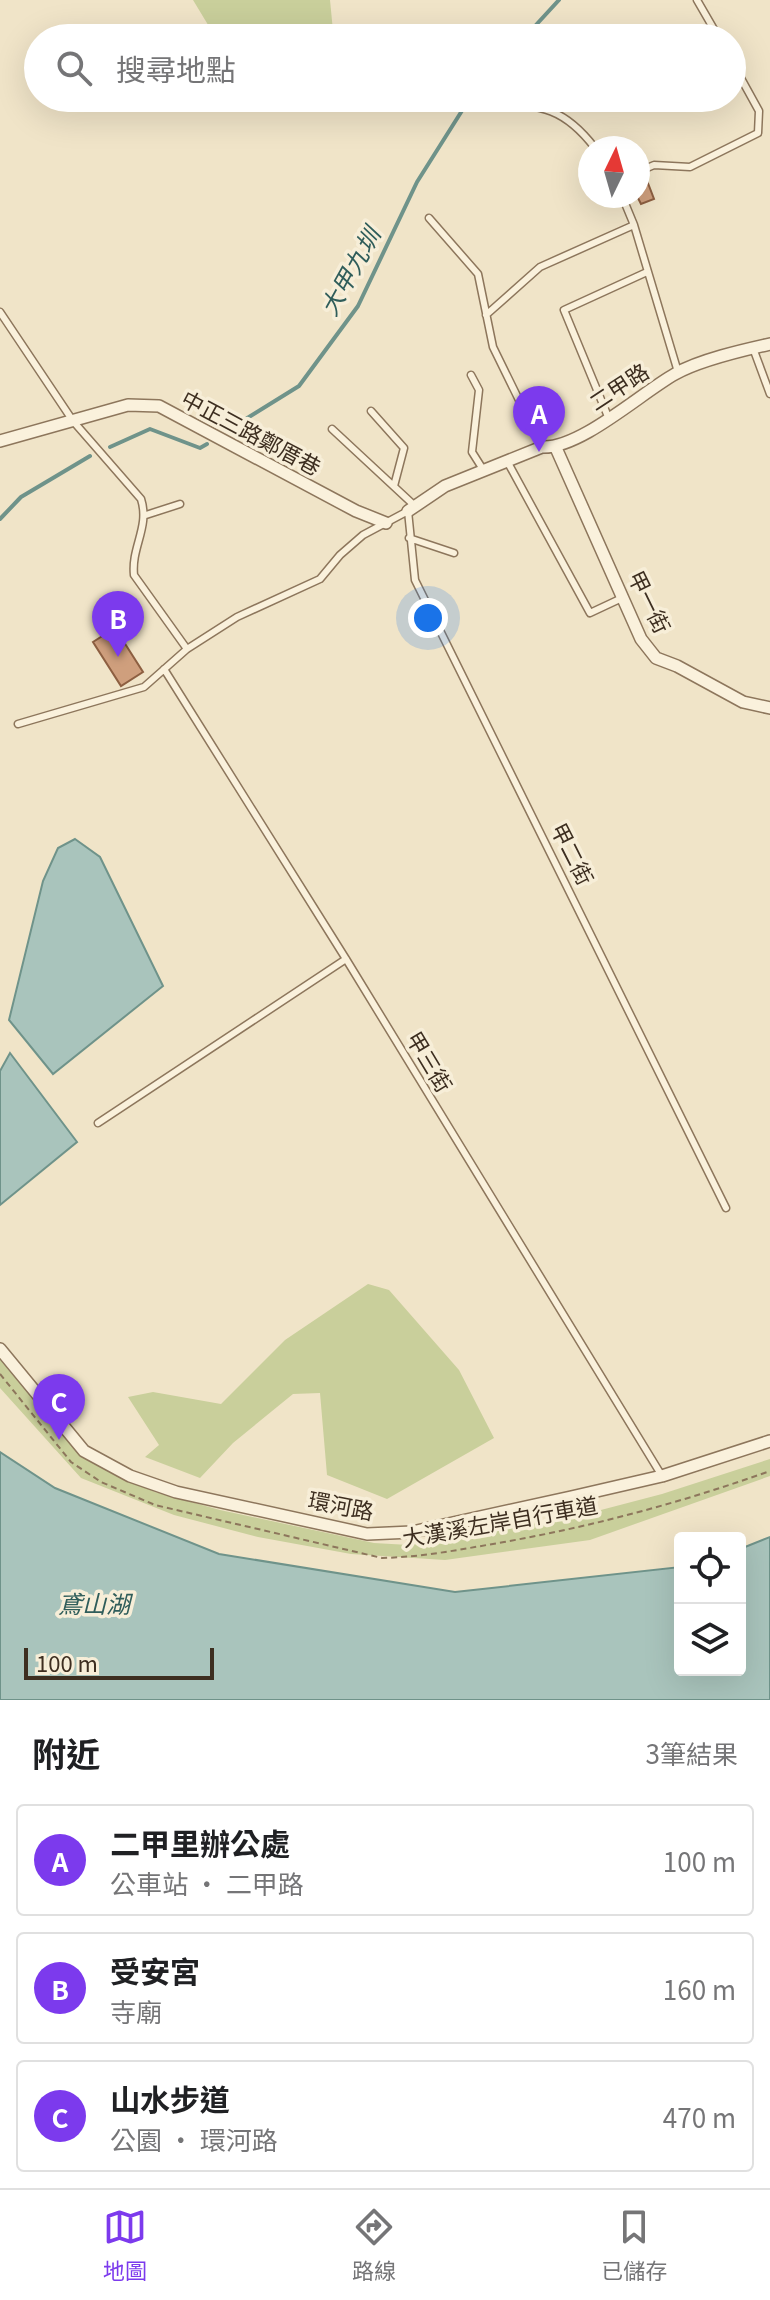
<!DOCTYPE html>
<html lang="zh-TW">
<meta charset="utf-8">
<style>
body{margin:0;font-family:Georgia,"Noto Sans TC",serif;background:#f2f2f2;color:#202124}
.controls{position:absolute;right:24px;bottom:24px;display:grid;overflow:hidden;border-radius:8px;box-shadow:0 8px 32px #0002}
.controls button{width:72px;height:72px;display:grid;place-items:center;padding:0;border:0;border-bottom:2px solid #e0e0e0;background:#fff;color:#202124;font:40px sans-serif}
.compass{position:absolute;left:578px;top:136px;width:72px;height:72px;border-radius:50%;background:#fff;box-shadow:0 8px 32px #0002;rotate:5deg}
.scale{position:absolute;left:24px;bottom:20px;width:190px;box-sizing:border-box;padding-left:8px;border:4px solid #3d2e20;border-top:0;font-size:22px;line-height:28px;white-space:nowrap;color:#3d2e20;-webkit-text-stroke:6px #f7eed8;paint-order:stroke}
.you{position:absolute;left:428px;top:618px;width:28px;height:28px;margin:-20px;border:6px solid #fff;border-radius:50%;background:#1a73e8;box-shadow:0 0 0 12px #1a73e833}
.badge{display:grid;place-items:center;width:52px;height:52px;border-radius:50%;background:#7c3aed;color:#fff;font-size:26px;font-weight:700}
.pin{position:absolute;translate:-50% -66px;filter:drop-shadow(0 2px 4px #0008)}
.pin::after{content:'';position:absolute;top:42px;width:28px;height:24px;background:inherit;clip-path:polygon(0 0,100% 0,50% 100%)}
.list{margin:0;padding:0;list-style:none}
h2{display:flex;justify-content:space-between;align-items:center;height:104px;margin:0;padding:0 32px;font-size:34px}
h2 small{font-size:26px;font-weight:400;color:#757577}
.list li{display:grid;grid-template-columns:52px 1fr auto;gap:24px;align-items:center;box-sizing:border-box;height:112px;margin:0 16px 16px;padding:0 16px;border:2px solid #e0e0e0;border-radius:8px}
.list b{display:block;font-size:30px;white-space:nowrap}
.list p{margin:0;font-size:26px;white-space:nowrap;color:#757577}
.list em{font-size:26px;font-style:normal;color:#757577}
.icon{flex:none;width:44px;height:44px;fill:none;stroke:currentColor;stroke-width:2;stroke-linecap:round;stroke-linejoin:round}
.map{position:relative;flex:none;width:770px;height:1700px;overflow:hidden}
.search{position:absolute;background:#fff;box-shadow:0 8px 32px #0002;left:24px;right:24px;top:24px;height:88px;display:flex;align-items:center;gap:20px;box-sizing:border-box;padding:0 28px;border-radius:44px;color:#757577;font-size:30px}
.sheet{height:488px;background:#fff}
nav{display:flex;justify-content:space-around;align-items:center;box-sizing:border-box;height:112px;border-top:2px solid #e0e0e0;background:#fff;font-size:22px;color:#757577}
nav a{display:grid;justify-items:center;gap:4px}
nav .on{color:#7c3aed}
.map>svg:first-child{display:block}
.green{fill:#c9cf9b}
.water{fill:#a9c4bc;stroke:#6f938a;stroke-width:2}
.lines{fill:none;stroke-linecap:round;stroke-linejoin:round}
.stream{stroke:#6f938a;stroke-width:4}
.building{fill:#cf9f7d;stroke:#8d5f41;stroke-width:2}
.service-casing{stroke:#8d765c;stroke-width:9}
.minor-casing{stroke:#8d765c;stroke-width:14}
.path{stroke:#8d765c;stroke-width:2;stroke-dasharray:6 4;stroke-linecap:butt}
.service{stroke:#faf1dc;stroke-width:6}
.minor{stroke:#faf1dc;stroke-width:11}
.labels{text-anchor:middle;stroke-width:7;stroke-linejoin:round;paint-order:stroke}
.street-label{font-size:22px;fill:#3d2e20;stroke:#f7eed8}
.water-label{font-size:24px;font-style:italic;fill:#2f5d5a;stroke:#f7eed8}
</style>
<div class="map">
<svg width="770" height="1700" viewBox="0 0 770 1700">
<rect width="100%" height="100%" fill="#f0e4c8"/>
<path class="green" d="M193,0H330L333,31L337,38H216Z
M368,1284L389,1290L459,1370L494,1438L387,1499L327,1475L320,1393L293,1394L233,1443L200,1478L145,1457L159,1445L128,1397L153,1392L221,1404L285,1340Z
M0,1358L51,1421L94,1462L155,1492L220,1510L374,1543L409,1545L578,1516L662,1494L770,1459V1476L590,1540L445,1560L351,1554L258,1537L174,1515L81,1478L0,1388Z"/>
<path class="water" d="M75,839L100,857L163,986L53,1074L9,1020L43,881L58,848Z
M10,1053L77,1142L0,1205V1071Z
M0,1452L55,1488L219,1554L455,1592L680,1567V1670H740V1549L770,1537V1700H0Z"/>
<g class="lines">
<path class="stream" d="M524,38L559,0
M228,430L299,386L358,306L417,182L470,98
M110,447L150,429L200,448L207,444
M0,519L21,497L90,456"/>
</g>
<path class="building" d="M646,178L654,199L641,204L637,196L638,182Z
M115,628L143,672L121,686L93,642Z"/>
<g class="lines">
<g class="service-casing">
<path id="service" d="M697,0L719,38
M488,102C539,106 562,105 595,148
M638,172L654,165L690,167L758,133L759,111L732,62
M622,196L634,225L678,372
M429,218L478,274L493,347L542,447
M0,312L73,421L141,499C150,527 131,547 134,575L187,649
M486,315L540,267L634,225
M753,348L770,394
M471,375L479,390L472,452L484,471
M371,411L404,448L394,486
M609,419L564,310L647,272
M332,429L416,507
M507,461L590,613L622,598
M146,515L180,504
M409,538L454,553
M164,669L346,959L662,1476
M18,724L144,687L187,649L237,617L320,579L340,555L363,535L408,511L415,580L726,1208
M98,1123L346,959"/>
</g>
<g class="minor-casing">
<path id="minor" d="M0,441L128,405L159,406L356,511L386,523
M556,448L641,639L656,658L677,666L743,702L770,708
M408,511L445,486L542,447C580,449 641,393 675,374C699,360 743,350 770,344
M0,1349L84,1451L130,1476L176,1492L367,1534L412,1532L571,1497L662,1476L770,1441"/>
</g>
<path class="path" d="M0,1374L71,1462L101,1482L155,1505L382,1558C424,1557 463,1549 504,1542C594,1526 683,1502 770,1471"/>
<use href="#service" class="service"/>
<use href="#minor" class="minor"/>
</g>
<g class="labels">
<g class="street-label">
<text transform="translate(619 387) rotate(-33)" y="8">二甲路</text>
<text transform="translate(251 433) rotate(28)" y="8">中正三路鄭厝巷</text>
<text transform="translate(649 602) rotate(64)" y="8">甲一街</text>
<text transform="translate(572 854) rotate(63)" y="8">甲二街</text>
<text transform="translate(429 1062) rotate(59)" y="8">甲三街</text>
<text transform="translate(341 1506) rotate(11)" y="8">環河路</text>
<text transform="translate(500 1522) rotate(-10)" y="8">大漢溪左岸自行車道</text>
</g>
<g class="water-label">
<text transform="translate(351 272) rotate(-61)" y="8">大甲九圳</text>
<text x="94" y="1613">鳶山湖</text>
</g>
</g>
</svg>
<div class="controls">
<button><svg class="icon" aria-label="locate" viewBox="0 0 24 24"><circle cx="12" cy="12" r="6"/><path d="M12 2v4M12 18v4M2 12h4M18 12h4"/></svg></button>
<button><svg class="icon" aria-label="layers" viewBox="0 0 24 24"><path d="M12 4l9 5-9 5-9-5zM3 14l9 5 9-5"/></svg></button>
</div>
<svg class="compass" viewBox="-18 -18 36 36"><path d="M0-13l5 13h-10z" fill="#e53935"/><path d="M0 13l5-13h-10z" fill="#757577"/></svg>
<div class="scale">100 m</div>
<div class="you"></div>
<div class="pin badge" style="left:539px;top:452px">A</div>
<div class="pin badge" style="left:118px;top:657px">B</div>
<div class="pin badge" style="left:59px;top:1440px">C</div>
<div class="search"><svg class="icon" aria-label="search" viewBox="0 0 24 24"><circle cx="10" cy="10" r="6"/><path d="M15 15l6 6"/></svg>搜尋地點</div>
</div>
<section class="sheet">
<h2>附近<small>3筆結果</small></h2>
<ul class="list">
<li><span class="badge">A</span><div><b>二甲里辦公處</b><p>公車站 · 二甲路</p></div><em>100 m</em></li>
<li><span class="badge">B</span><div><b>受安宮</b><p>寺廟</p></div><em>160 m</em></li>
<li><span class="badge">C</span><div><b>山水步道</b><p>公園 · 環河路</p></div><em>470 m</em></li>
</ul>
</section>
<nav>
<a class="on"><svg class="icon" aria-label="map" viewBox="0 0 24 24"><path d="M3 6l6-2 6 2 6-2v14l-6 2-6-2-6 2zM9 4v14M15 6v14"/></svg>地圖</a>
<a><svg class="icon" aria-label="directions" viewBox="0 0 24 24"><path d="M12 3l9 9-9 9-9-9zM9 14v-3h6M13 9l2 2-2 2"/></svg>路線</a>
<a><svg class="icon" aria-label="saved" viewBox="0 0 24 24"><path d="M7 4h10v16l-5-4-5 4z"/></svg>已儲存</a>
</nav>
